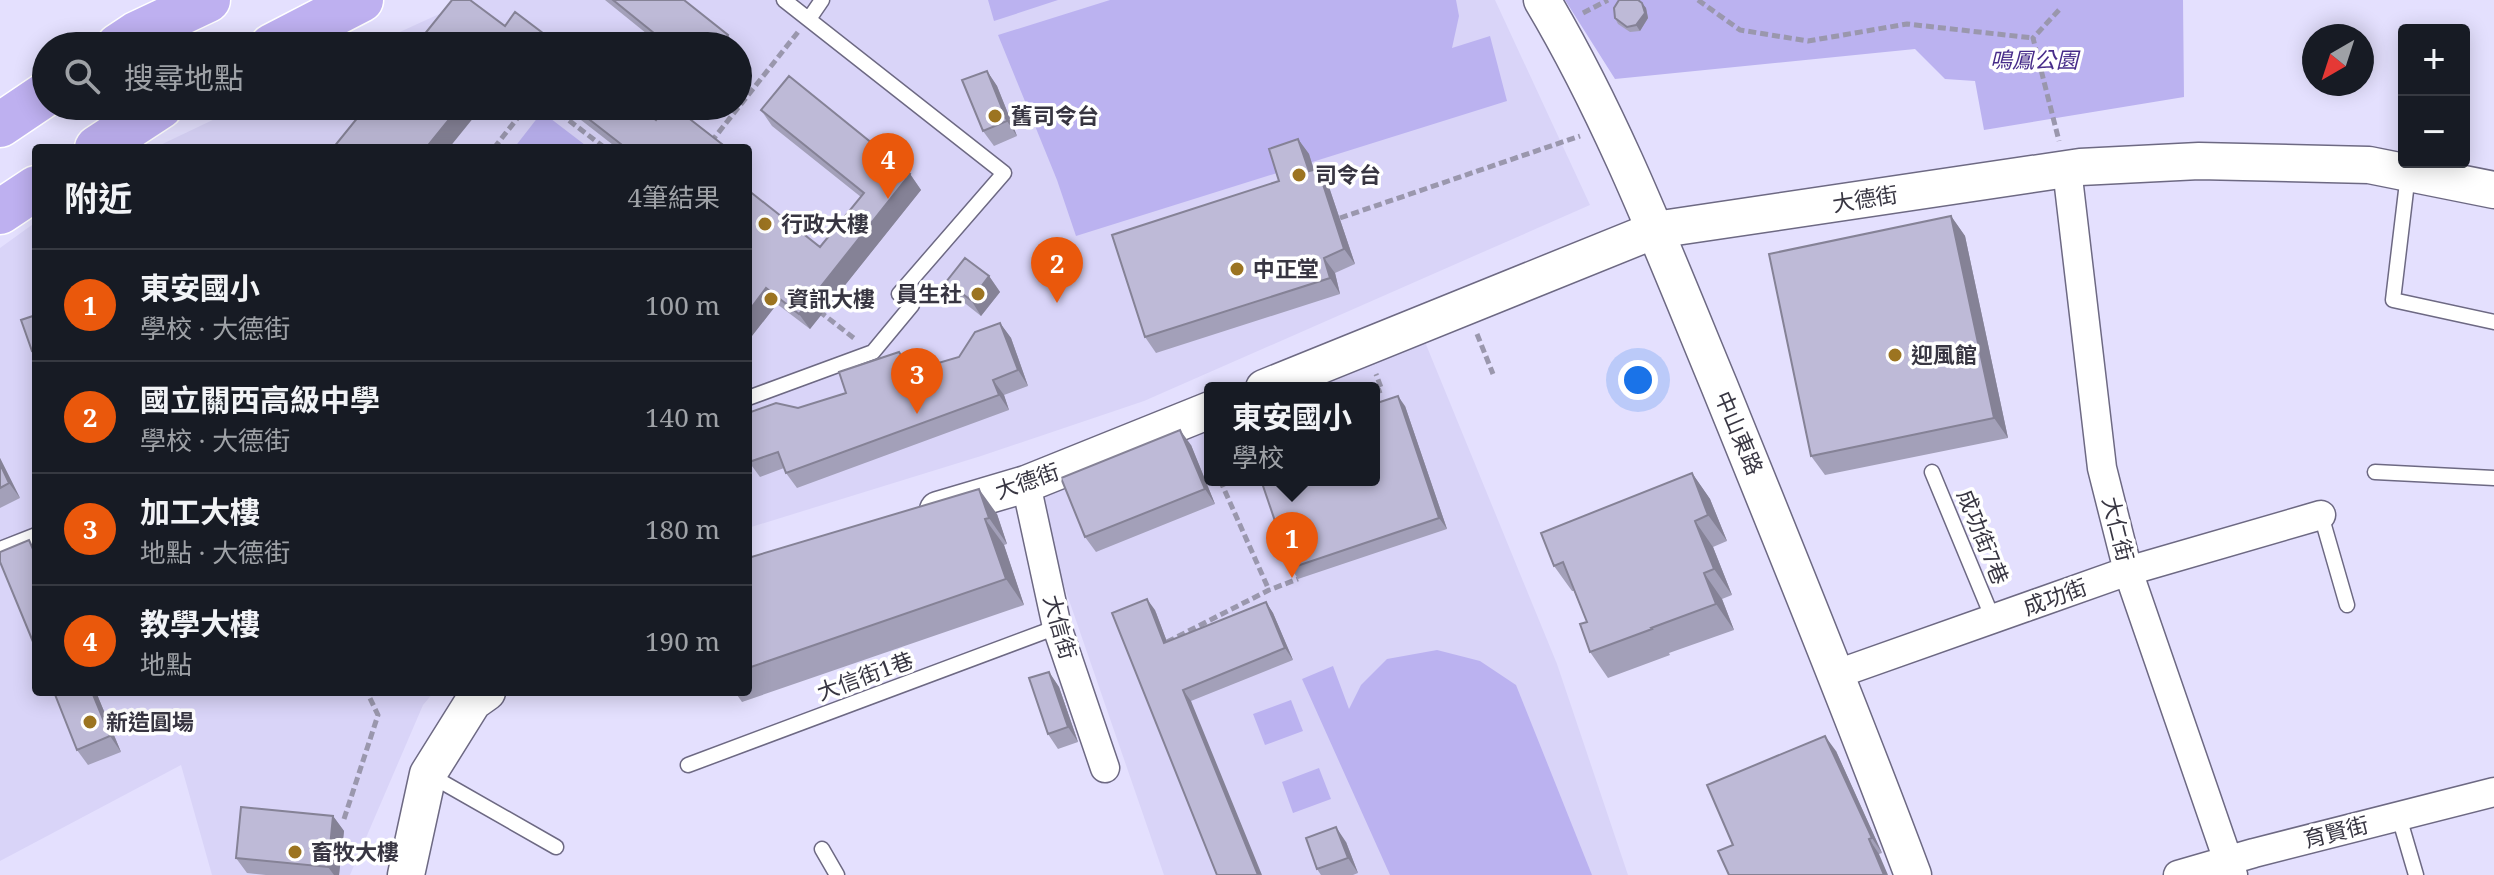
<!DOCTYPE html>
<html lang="zh-TW">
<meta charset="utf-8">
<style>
body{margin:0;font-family:"Noto Serif","Noto Sans TC",serif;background:#20242c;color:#f1f3f6}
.controls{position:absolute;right:24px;top:24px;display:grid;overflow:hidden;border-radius:8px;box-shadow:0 4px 20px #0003}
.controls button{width:72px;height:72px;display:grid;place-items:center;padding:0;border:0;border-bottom:2px solid #363941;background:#171b24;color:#f1f3f6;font:40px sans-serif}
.compass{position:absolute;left:2302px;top:24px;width:72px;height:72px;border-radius:50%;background:#171b24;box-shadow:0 4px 20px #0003;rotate:219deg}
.you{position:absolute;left:1638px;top:380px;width:28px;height:28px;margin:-20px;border:6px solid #fff;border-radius:50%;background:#1a73e8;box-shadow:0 0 0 12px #1a73e833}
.badge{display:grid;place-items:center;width:52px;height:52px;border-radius:50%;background:#ea580c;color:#fff;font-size:26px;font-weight:700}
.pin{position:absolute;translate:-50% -66px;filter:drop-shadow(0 2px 4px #0008)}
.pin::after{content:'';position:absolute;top:42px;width:28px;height:24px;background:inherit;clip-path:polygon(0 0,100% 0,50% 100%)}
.popup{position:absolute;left:1204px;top:382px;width:176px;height:104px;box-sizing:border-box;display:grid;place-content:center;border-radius:8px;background:#171b24;filter:drop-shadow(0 2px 6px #0005);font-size:26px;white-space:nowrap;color:#9ea1a6}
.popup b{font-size:30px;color:#f1f3f6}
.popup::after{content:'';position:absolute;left:50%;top:100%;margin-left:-16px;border:16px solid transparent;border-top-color:#171b24}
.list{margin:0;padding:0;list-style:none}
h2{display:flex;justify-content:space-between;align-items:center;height:104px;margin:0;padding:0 32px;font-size:34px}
h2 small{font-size:26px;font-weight:400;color:#9ea1a6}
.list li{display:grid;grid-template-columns:52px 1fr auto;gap:24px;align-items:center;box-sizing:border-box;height:112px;padding:0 32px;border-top:2px solid #363941}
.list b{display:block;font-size:30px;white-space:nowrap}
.list p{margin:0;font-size:26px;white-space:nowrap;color:#9ea1a6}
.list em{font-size:26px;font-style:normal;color:#9ea1a6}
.icon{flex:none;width:44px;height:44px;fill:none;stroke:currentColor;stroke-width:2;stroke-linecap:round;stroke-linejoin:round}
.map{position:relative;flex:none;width:2494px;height:875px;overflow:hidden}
.search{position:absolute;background:#171b24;box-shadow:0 4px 20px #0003;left:32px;top:32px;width:720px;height:88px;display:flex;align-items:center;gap:20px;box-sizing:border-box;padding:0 28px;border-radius:44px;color:#9ea1a6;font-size:30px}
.panel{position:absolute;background:#171b24;box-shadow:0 4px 20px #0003;left:32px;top:144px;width:720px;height:552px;border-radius:8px}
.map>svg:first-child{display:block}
.built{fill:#d9d4f8}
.green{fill:#bbb2f0}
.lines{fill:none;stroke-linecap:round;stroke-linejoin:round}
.service-casing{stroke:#6d6983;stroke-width:17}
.minor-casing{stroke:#6d6983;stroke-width:31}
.tertiary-casing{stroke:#6d6983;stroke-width:39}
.primary-casing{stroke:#fff;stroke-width:47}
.path{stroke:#9a97ad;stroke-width:5;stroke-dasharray:8 4;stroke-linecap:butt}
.service{stroke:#fff;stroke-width:14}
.minor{stroke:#fff;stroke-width:28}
.tertiary{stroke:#fff;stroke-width:36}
.primary{stroke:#beb0f0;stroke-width:44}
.wall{fill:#a3a0b9}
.shaded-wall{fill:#858296}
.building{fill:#bebad7;stroke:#858296;stroke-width:2}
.poi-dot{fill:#9c7421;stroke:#fff;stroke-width:3}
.labels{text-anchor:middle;stroke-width:7;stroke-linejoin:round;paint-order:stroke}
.park-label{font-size:22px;font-style:italic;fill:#472c89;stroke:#fff}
.poi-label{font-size:22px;font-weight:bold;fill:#383642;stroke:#fff;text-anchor:start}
.street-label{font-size:22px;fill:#383642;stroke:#fff}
</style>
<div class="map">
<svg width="2494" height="875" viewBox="0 0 2494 875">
<rect width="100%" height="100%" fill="#e4e0fe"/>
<path class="built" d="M470,0H1495L1590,205L1144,401L981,456L748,528V148H154L242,106H738V46H369Z
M36,222V692H434L423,705L350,875H212L181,765L0,861V248Z
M1425,342L1557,664L1628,875H1164L1032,493L1210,425V480H1374V388H1306Z"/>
<path class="green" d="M988,0H1058L994,21Z
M1110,0H1456L1459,16L1452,48L1490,36L1507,101L1076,236L1057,180L998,35Z
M1565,0H2183L2184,97L1984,130L1975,81L1945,79L1915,49L1615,79Z
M542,112L589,148H514Z
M1437,650L1480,661L1516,685L1592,875H1390L1302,679L1333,666L1349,709L1361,685L1387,659Z
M1291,700L1303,731L1265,745L1253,714Z
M1319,768L1331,799L1293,813L1282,782Z"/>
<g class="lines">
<g class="service-casing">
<path id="service" d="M809,19L822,0
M2408,174L2393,300L2494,322
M748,398L873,352L912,305L899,294L1004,173L784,0
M1932,472L1993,619
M2375,472L2494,478
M2321,515L2347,605
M0,549L36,535
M688,765L1057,627
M428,774L556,847
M2399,817L2416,875
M822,849L837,875"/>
</g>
<g class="minor-casing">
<path id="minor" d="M2067,169L2102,468L2128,571L2233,875
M1026,484L1057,627L1105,768
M1837,674L2128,571L2321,515
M2178,875L2254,853L2494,792"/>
</g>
<g class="tertiary-casing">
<path id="tertiary" d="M1542,0C1614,121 1665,255 1719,385C1785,548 1851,710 1913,875
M1264,388L1655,230L2080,167L2199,161L2369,165L2494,190
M938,510L1026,484L1210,410
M406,875L428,774L473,702L487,692"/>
</g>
<g class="primary-casing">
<path id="primary" d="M118,46L136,34L208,0
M272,46L361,0
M0,125L46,94
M97,148L161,106
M0,212L36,188"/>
</g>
<path class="path" d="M1698,0L1740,30L1808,41L1907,24L2033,38
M2059,10L2033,38L2059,141
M1583,13L1608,0
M550,106L605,148
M711,142L798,32
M494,148L527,106
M1340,218L1580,136
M819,311L855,339
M1477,334L1493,374
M1374,393L1382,390L1376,374
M1220,480L1269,590
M1167,642L1269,590L1298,579
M344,819L378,715L367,692"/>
<use href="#service" class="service"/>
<use href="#minor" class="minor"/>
<use href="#tertiary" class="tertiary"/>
<use href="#primary" class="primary"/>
</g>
<path class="wall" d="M605,0H684L735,46H662Z
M1642,3L1646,8L1648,18L1640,31L1630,32L1618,24L1615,18Z
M987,71L997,86L1017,136L994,146L983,131Z
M563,106H638L656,120L727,148H617Z
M761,110L910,174L921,190L810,329L777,304L748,341V190L820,247L861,197L772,126Z
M1298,139L1309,154L1314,170L1328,184L1355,264L1335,273L1340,294L1156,353L1145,337L1279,181Z
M1951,216L1965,236L2008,438L1825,475L1811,456Z
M989,276L1000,292L981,316L957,297L946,282Z
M1000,323L1011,338L1028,386L1004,395L1009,410L797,488L786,473L784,468L760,477L749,462L911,371L959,357Z
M1405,406L1447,529L1298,579L1291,568Z
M1191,445L1215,504L1096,552L1085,537Z
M0,458L20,498L0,508Z
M1692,473L1710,499L1727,541L1713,547L1732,595L1722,599L1734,630L1669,653L1670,655L1608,678L1590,652L1587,622L1574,591H1572L1554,566Z
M997,514L1007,544L1004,545L1024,605L742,702L735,692H748V558Z
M1266,602L1273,613L1293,660L1191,701L1217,875L1155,610L1167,642Z
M1049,672L1059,687L1078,742L1058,749L1048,734Z
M96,692L121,752L88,765L77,750Z
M1836,751L1882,853L1879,854L1733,845Z
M333,816L344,831L339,875H266L247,873L236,858Z
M1346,842L1358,873L1353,875H1321L1317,869Z"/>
<path class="shaded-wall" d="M1642,3L1646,8L1648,18L1640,31L1636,25Z
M728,35L735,46H719Z
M987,71L997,86L1017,136L1007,121Z
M460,106H483L449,148H426Z
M1298,139L1309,154L1319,187L1309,171Z
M1318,169L1328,184L1355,264L1344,249Z
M910,174L921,190L810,329L799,314Z
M1951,216L1965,236L2008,438L1994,418Z
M1324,258L1335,273L1340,294L1330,278Z
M989,276L1000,292L981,316L971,300Z
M766,288L777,304L748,341V312Z
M1000,323L1011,338L1028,386L1018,370Z
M993,380L1004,395L1009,410L999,395Z
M1398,396L1405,406L1447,529L1439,518Z
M1180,430L1191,445L1215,504L1205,489Z
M0,458L20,498L9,483L0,464Z
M1692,473L1710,499L1727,541L1708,515Z
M979,489L997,514L1007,544L989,518Z
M985,519L1004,545L1024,605L1006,579Z
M1695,521L1713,547L1732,595L1714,569Z
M1704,573L1722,599L1734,630L1716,604Z
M1147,599L1155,610L1172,655L1164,643Z
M1266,602L1273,613L1293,660L1285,648Z
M1049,672L1059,687L1078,742L1068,727Z
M1183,690L1191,701L1262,875H1258Z
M92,692H96L121,752L110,736Z
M1825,736L1836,751L1882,853L1872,838Z
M333,816L344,831L339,875H334L328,867Z
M1336,827L1346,842L1358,873L1348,858Z
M1869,839L1879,854L1888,875H1884Z"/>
<path class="building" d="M452,0H470L505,26L515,12L560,46H415Z
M613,0H684L728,35L719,46H670Z
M1619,0H1638L1642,3L1645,13L1636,25L1627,27L1615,18L1614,8Z
M987,71L1007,121L983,131L962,80Z
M789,76L910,174L799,314L766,288L748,312V190L820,247L864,193L761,110Z
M367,106H460L426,148H333Z
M572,106H638L656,120L667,106H673L727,148H626Z
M1298,139L1309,171L1318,169L1344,249L1324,258L1330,278L1145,337L1112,235L1279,181L1269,149Z
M1951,216L1994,418L1811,456L1769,254Z
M965,258L989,276L971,300L946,282Z
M36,315V350L32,351L21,320Z
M1000,323L1018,370L993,380L999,395L786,473L778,452L749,462L748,413L776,403L798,408L846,393L839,372L899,352L911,371L959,357L975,332Z
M1398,396L1439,518L1291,568L1261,480H1374V404Z
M1180,430L1205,489L1085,537L1061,478Z
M0,464L9,483L0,488Z
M1692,473L1708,515L1695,521L1714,569L1704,573L1716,604L1651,628L1652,629L1590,652L1580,624L1587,622L1563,562L1554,566L1541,533Z
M979,489L989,518L985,519L1006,579L748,668V558Z
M29,540L36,556V649L0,562V552Z
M1147,599L1164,643L1266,602L1285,648L1183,690L1258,875H1217L1112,613Z
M1049,672L1068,727L1048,734L1029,678Z
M54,692H92L110,736L77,750Z
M1825,736L1872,838L1869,839L1884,875H1729L1718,851L1733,845L1707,785Z
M241,807L333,816L328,867L236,858Z
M1336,827L1348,858L1317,869L1306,838Z"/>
<g class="poi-dot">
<circle cx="995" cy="116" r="8"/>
<circle cx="1299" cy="175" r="8"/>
<circle cx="765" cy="224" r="8"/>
<circle cx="1237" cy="269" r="8"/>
<circle cx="978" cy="294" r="8"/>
<circle cx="771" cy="299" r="8"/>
<circle cx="1895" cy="355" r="8"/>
<circle cx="90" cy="722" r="8"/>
<circle cx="295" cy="852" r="8"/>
</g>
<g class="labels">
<g class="park-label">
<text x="2034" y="68">鳴鳳公園</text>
</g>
<g class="poi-label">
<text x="1011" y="124">舊司令台</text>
<text x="1315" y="183">司令台</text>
<text x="781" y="232">行政大樓</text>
<text x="1253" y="277">中正堂</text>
<text x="962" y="302" text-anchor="end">員生社</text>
<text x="787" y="307">資訊大樓</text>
<text x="1911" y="363">迎風館</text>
<text x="106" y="730">新造圓場</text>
<text x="311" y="860">畜牧大樓</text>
</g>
<g class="street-label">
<text transform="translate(1865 199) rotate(-9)" y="8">大德街</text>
<text transform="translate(1739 433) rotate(67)" y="8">中山東路</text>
<text transform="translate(1027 481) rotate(-19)" y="8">大德街</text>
<text transform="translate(2118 529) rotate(76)" y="8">大仁街</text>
<text transform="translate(1983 537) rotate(68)" y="8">成功街7巷</text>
<text transform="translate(2055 597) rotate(-20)" y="8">成功街</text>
<text transform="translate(1060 627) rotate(74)" y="8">大信街</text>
<text transform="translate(865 676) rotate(-20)" y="8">大信街1巷</text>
<text transform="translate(2336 832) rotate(-14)" y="8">育賢街</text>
</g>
</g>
</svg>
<div class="controls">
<button>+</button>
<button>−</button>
</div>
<svg class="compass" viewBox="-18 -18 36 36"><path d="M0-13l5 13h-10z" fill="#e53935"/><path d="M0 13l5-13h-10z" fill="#9ea1a6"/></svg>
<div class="you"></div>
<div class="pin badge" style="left:1292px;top:578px">1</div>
<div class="popup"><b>東安國小</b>學校</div>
<div class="pin badge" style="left:1057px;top:303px">2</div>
<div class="pin badge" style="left:917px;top:414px">3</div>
<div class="pin badge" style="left:888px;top:199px">4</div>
<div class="search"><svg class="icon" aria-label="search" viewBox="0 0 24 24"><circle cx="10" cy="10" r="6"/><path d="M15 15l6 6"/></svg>搜尋地點</div>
<section class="panel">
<h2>附近<small>4筆結果</small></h2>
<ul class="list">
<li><span class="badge">1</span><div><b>東安國小</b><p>學校 · 大德街</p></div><em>100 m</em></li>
<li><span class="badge">2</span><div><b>國立關西高級中學</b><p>學校 · 大德街</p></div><em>140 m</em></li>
<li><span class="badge">3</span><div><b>加工大樓</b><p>地點 · 大德街</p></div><em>180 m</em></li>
<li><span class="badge">4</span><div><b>教學大樓</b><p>地點</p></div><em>190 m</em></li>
</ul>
</section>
</div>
